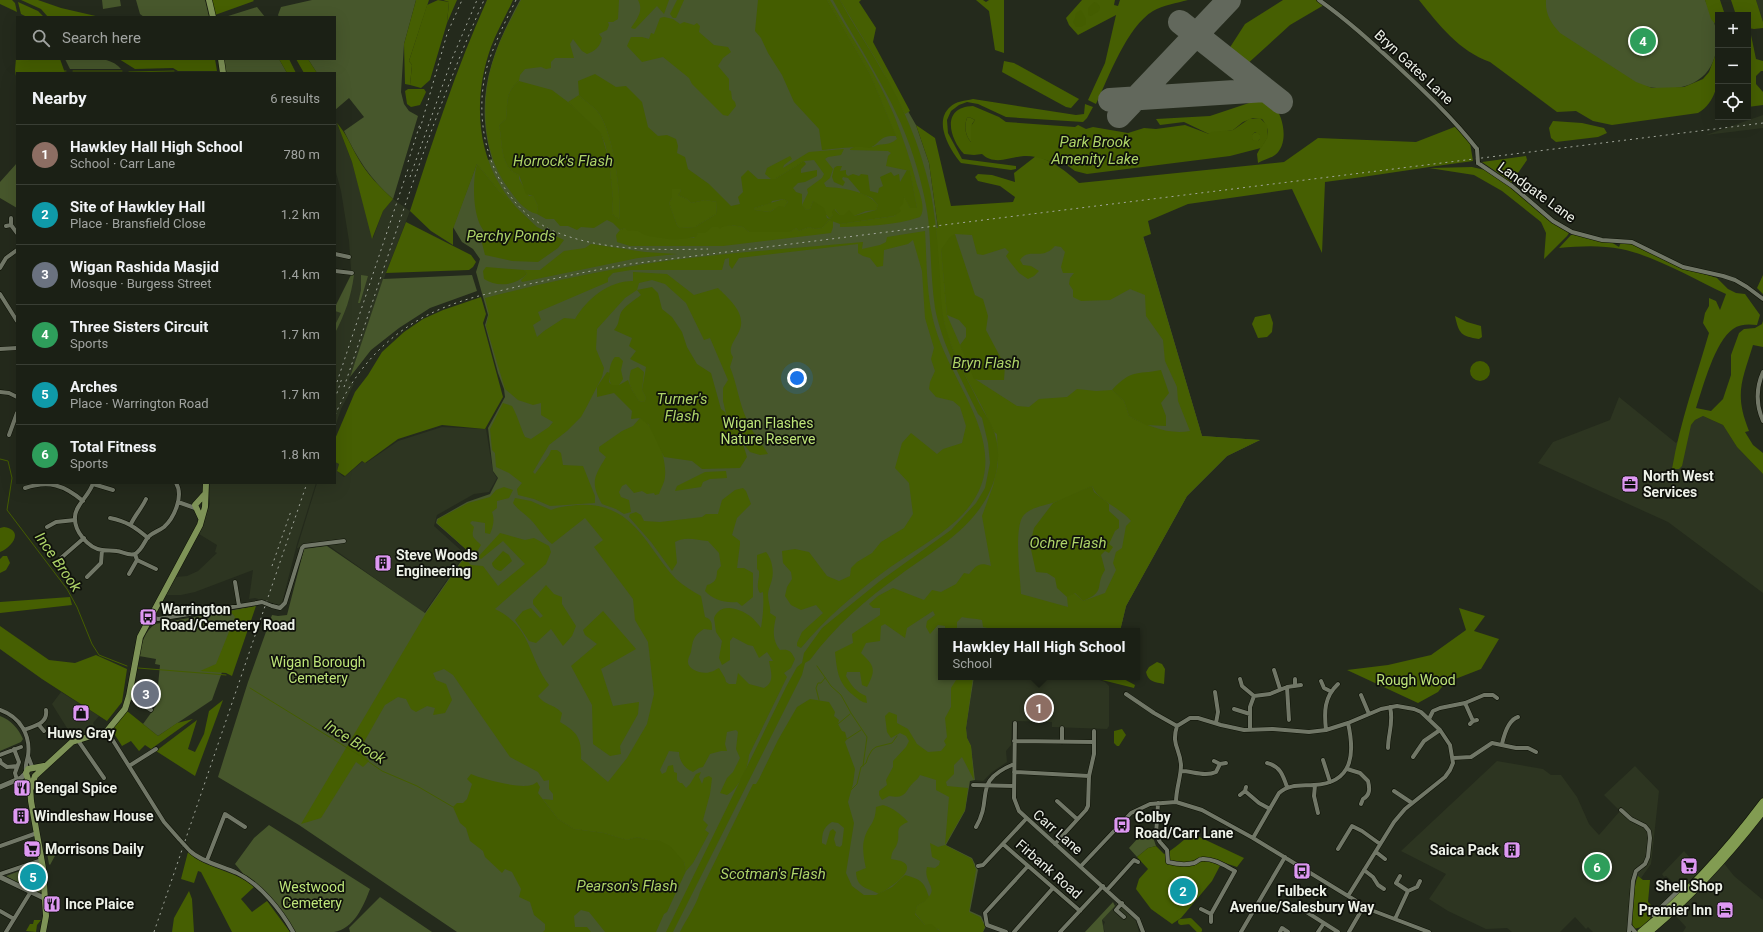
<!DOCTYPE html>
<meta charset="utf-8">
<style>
body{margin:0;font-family:Roboto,sans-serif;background:#282d22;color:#f1f3f6}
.controls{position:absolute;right:12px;top:12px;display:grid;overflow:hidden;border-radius:0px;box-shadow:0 4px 16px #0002}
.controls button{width:36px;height:36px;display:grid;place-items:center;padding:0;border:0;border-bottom:1px solid #393e34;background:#1b2015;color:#f1f3f6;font:20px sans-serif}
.you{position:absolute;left:797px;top:378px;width:14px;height:14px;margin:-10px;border:3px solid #fff;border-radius:50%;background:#1a73e8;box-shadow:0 0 0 6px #1a73e833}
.badge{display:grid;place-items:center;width:26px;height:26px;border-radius:50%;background:#db2777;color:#fff;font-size:13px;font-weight:700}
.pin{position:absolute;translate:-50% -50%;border:2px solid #fff;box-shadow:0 1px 4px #0006}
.popup{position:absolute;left:938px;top:628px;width:202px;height:52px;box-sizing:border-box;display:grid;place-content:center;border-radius:0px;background:#1b2015;filter:drop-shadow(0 1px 3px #0005);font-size:13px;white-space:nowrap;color:#a0a3a0}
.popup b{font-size:15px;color:#f1f3f6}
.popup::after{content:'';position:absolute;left:50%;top:100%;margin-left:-8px;border:8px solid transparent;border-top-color:#1b2015}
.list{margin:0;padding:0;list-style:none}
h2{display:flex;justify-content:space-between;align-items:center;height:52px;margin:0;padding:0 16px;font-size:17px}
h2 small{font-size:13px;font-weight:400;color:#a0a3a0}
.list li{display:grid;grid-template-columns:26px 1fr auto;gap:12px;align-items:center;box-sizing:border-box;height:60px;padding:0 16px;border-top:1px solid #393e34}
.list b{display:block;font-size:15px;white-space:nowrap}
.list p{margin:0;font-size:13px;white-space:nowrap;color:#a0a3a0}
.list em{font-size:13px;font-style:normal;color:#a0a3a0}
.icon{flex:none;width:22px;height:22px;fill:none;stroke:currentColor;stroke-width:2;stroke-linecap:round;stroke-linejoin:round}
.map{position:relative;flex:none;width:1763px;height:932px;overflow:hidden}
.search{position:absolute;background:#1b2015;box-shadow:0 4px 16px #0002;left:16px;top:16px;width:320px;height:44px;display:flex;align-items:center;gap:10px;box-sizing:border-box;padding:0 14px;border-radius:0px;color:#a0a3a0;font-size:15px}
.panel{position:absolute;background:#1b2015;box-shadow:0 4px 16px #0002;left:16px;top:72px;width:320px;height:412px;border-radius:0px}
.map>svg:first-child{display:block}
.built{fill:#2d3521}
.green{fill:#47572c}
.forest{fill:#465f02;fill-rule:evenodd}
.water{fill:#445d00;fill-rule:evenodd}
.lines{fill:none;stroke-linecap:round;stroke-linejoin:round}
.stream{stroke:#445d00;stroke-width:1}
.river{stroke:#445d00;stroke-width:6}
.runway{stroke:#62685c;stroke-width:24}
.minor-casing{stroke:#0e1206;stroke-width:5}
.tertiary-casing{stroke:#0e1206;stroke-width:6}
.primary-casing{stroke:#0e1206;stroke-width:7}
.trunk-casing{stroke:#0e1206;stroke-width:8}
.minor{stroke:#717767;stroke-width:4}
.tertiary{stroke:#717767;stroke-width:5}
.primary{stroke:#7e9357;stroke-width:6}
.trunk{stroke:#829c52;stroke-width:7}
.rail{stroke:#a1a69b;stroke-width:1;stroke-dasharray:2 4;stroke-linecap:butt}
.minor-bridge-casing{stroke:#0e1206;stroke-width:5;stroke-linecap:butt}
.minor-bridge{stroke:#717767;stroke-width:4}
.labels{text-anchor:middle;stroke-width:3.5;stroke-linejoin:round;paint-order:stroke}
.street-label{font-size:14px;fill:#edf1e8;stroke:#0f110b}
.park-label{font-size:14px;fill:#bee579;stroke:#0f110b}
.poi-label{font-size:14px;font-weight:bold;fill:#edf1e8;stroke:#0f110b;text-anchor:start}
.water-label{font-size:15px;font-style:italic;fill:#aed468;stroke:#0f110b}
</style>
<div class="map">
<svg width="1763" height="932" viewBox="0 0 1763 932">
<rect width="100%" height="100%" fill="#242a1c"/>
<path class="built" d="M1756,0H1763V22Z
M1763,115V128L1706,135Z
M335,123H337L352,162L373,238L383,211L393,199L410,211L386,273L349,380L354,384L341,409L335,427V307L351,275V269L349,241L341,191L335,169Z
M1619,397L1676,443L1695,420L1703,416L1723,425L1737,447L1763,474V593L1668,522L1538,463L1553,442L1610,420Z
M442,427L486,429L493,472L497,478L489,492L474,494L437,515L434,526L465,554L424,613L328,545L297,548L317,483H335V462L339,464L337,471L344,477L362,462L366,463L398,441Z
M209,483H316L297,544L282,603L279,605L255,598L249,599L253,570L195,592L181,595H166L175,577L187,576L198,571L217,553L215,552L217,545L199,534L210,504Z
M974,677H1092L1105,682L1109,686V726L1107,729L1052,727V722L1012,721L1011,745L1006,751L1007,762L992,772L983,781L975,780L971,746L967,738L966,728Z
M61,692L99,716L93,723L96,730L72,736L52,704Z
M1497,761L1543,769L1551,775H1561L1577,797L1589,824L1599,835L1620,811L1604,795L1635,766L1659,791L1651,864L1641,878L1638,877L1635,885L1632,917L1634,929L1630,932H1593L1588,927L1586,929L1575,917L1560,932H1512L1507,928L1486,929L1448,911L1429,899L1446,874L1401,851Z
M1684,851L1692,860L1689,863L1697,871H1700L1682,890L1666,876L1664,877L1662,874Z
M1723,862L1734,876L1763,900V932H1683L1686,927L1674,914Z
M1117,903L1136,921L1139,932H1105L1103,926L1105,922L1102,920Z"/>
<path class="green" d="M102,0H120L121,6L103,9Z
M136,0H205L209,17H144L140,14Z
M312,0H416L404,44L401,92L404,104L409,111L418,116L393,199C370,179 357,158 344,131L364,117L349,98L335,110V73H317L308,59H335V17H279L278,15L281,7Z
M520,0H844L916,125L929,163L938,228L1134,205L1202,436L1260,440L1227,456L1187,496L1126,606L1120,631H941V677H974L966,728L967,738L971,746L975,780L970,781L965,811L946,845L972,858L978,870L970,911L981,916L986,926L983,932H457L299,825L218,777L248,682L272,615L278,616L287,615L304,549L327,546L425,613L468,551L436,523L437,519L467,502L490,494L498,478L493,471L488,428L505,397L504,389L498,373L485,325L488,315L476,272L480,259L473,249L462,242L453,227L477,163L492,159C474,98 491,54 520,0Z
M1544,0H1705C1710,11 1717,26 1717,38C1718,86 1675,96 1637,84L1561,35C1552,26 1542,14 1544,0Z
M257,7L265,17H225Z
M65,59C83,59 109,54 121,69H70Z
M224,59H279L287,73H225Z
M17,163V208L0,198V182Z
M351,275H354C351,297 345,314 335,333V325L341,313L335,311V307Z
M361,275L368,276L360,303H358L361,290Z
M472,275L477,291L430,308L399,328L371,350L350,377L383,279Z
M245,608L212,700L158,736L143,724L156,706L160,665L155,664L156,659L139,656C141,644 145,631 155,624Z
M1003,677H1044V680Z
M0,716C11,720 18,728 23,739L21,742L0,751Z
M269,825L370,889C364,905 354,929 334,932C321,932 307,932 293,932L272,903L246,877L235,864L254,838Z
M1147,835L1153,837L1156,846L1148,848L1137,857L1129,848L1138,838Z
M53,847L54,853L56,854L50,865L49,864L46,848Z
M36,865L40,868L42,890L39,894L6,876Z
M380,897L432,932H350L349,928Z
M1113,902L1115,906L1102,920L1104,932H1085Z"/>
<path class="forest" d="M0,0H12L15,3L17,12L0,4Z
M21,0H38L61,8L100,17H48L41,9Z
M212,0H253L254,1L215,15Z
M416,0H429L409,61L412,65L410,85L405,84L404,44Z
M443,0H457L447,23L449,2Z
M487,0H513C506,16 497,31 491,47C475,91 475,144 500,185C505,194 512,202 518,210L499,191L477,164L453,229V245L431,231L410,211C433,140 456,69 487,0Z
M521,0H619L618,19L613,22H608L609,25L607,30L599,34L602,38C600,47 595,51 587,54L582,51L573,39L570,44L574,58H555L551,62V68L546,69L541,67L525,69L520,75L519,81C505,92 508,102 506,119L499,125C503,141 499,168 519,175V179L529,196H533L538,206L537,214C524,211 515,198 508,188C481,152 480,96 495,55C501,36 512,18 521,0Z
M638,0H669L664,14L657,6L635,29L631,28C637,19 644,11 638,0Z
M677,0H684L676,18H673L670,14Z
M827,0H830C852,38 877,75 894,115C903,138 911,161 917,185C920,194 926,209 920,217C894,226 866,226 840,227V224L895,216L904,195L910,208H917L910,171L886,166L888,156L891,153L888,151L850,150V149L856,146L873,147C882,142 887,147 897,139L870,74Z
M840,0H861L859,2L876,28L873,42L910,111L905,114L880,66Z
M976,0H983L986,2L989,0H1004V53L995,50L989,11Z
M1082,0H1115L1114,5L1118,6L1120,0H1188C1177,3 1163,5 1153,11C1127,27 1109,76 1096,104L1088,100L1105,63L1116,15L1078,35L1069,25L1066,18Z
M1283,0H1318L1324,5L1290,25L1245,66L1227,52L1245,24Z
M1419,0H1546C1545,14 1551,23 1560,33L1636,82L1652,88L1684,87L1703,79L1709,72L1715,56L1718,34C1718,60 1725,97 1698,113L1612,125L1593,121L1576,111L1557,112L1490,62C1459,51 1439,25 1419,0Z
M1705,0H1720L1725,15H1718V27L1711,19Z
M1731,0H1756L1763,22V28L1754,29L1748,28V15H1736Z
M18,2L38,11L44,17H27L21,14Z
M664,17L673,19L680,24L684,22L694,25L697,23L700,26L699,32L714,45L728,47L731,52L723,58L718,66L729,79V90L731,91L732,99L735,102L736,106L728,116L723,115L692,84L689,78L663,57L642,62L627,46L631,37H642L649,39L651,33L654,34L660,18Z
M1748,34L1751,35L1756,59L1763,61V71H1761L1756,76V84L1763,92V105L1748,107Z
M17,46V59H60L65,73H17V83L15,70Z
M119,59H215L217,71H178L173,68L135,69Z
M279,59H289L296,73H287Z
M296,59H308L317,73H304Z
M1004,61L1014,63L1079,99L1071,108L1066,107L1002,72Z
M579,95C584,101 592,105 597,111C613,130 622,195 619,219L612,214L613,199L609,160L605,144L601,134L568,102Z
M1264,98C1267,100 1272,102 1274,105C1284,118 1289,144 1275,155C1271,158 1263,160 1258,163L1257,154C1263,141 1275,136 1262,119L1253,118L1243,122L1233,130L1209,134L1184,122L1160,125L1156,119L1210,116Z
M973,99L1076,115L1084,114L1085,104L1093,107L1087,118L1083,122L1006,117L978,104L967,102L959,105L951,111L947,120L948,133L962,159L1016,166V169L1011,170L961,163C950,150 933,122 950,107C956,101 965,101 973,99Z
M969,117L975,120L972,124L971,142C965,136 964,126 967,118Z
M1553,121L1582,123L1604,128L1607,133L1598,137L1556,142L1551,138L1549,128Z
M337,123C346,133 351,146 358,158C366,173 380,187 393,199L383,211L372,239L352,162Z
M916,125L935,138L951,206L1013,202L1015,197L1000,186L978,181L975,177L978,174L992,175L1015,182L1014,173L1036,156C1053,161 1066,171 1079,183L1284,162L1318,138L1416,142L1457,126L1470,143L1473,161C1424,167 1375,176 1325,182L1322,253L1292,189L1188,204L1148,221L1151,234L1143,237L1202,436L1260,440L1227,456L1187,496L1126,606L1120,631H992V629L983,627L982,620C975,618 969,619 962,617L957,622V631H945V626L938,625L930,634L926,627L927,621L935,615L933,611L907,628L905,638L885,624L881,626L880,641L866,643L861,653C875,666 876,670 867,687L862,685L860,672H847L846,676C851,685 856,692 866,696L867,703C861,702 858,699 853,695C838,683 837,671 835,652L853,643L852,634L880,615V608H873L869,604L878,596L893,588L924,600L932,590L941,592L956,584L964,573L969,574C977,565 979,562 991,566L982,516L993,486L998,465L997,434L994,432C979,396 955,364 945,326C937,295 938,260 936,228H938L929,163ZM955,234L972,235L977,254L983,255L1005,248L1009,252L1006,256L1010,262L1019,273L1028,279L1034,276L1039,271L1031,266L1023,265L1020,260C1027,249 1038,257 1047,252C1050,251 1053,248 1055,246L1061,247L1065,252L1061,267L1063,273H1074L1070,278L1069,284L1073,290V297L1081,301L1110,300L1130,289L1145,295L1146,316L1163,340L1165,361L1177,387L1178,401L1190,431C1169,435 1147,426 1129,416L1124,401L1112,390L1096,391L1077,389L1067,397L1039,399L1029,407L1017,406L975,379L947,315L941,250ZM1092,486C1099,502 1120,507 1131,521L1126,526L1122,548L1116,552L1113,563L1116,570L1105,593L1083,601L1074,593L1067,597L1068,607L1021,594C1020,575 1015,537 1021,520C1026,507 1045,506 1055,502C1067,498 1079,492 1092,486Z
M1251.5 137a4.5 4.5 0 1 1 9 0a4.5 4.5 0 1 1-9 0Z
M844,149L841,155L828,157L825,159L833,169L830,178L824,183L826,187C844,188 867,191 878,205L876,210L866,211L854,216L840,215L835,209L833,215L830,219L813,201L810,209L806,210L802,205L808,193L807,189L822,178L824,174L814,160L804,161L775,179H771L765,174L767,168L790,156L792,159L784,165L783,168L809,152Z
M1526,156L1527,160L1511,183L1501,175L1482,162Z
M1472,167L1485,170L1509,186L1567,231L1569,233L1567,236L1544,259L1546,233L1541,222L1502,191L1474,175L1429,168Z
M672,189H680L681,191L678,195L687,199L691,203L705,200L717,202L716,214L695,227L680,228L677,225L669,203L672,198Z
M784,199L788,202L784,207L774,209L770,212L755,210L754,208Z
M829,220L833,221V227L831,233L723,246H630L617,242L616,235L620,230L625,228L637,230L647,235L694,238L698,233L712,227L731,225L743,227L749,232H790L796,228L799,231L809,227L815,229L822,228Z
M406,222L471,255L476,262L473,267L469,270L386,273Z
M925,231C927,263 926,296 935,327C954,393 1024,457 957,520C934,541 906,555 881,574C852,596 824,620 801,648L797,646V643L802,632L823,613L816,605L801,610L791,605L785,596L787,587L792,579L791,572L783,563L782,551L795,549L809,552L827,576L839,581L850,576L851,568L857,562L872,553L881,542L904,528L913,514L909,483L895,468L902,443L911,433L937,454L943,449L962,443L966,426L960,407L953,401L936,397L929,389L930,382L935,371L931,359L934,348L925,318L922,271L913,240L908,244L884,250L883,266L877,267L870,258L863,256L858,253V244L739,258L732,269L729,265V258L725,259L722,270H631L613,273L608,278V282L538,312L541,320L533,325L537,337L544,331L564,318L575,319C587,299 608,281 633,281V272L667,274L694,295L718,288C727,297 743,310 741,325C740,336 725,347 733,357L730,367C737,384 739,403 747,420C753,434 761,442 768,454L760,455L750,452L729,426L723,401V388L728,380L710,338L704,340L686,303L665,284L652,280L639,283L637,290L625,298L597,329L596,349L604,368L602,377L586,408L581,417L567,431L549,445L533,472L535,474L549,455L551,450H557L561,453L563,465L583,466L595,496V503L550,506L534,499L518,495L517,489L522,483L509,473L496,467L495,453L492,450L490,429L503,403L512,406C518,417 520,426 525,437L531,439L549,427L553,422L541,415V403L533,405L518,400L505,389L486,326L489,314L485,298C528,287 571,277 615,269C697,254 780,250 863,242L862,249L880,245L886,242L887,237Z
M1574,234L1611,242L1619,247L1621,242H1631L1688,269L1717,278L1728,289L1736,293L1745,294L1760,315L1757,325C1748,324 1740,324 1733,329C1715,341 1703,387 1696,408L1711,411L1723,399L1731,375V355L1739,333L1744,329L1755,328L1762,324L1763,321V347L1753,345C1742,381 1734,394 1749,431L1745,432L1753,445L1763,453V474L1737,447L1723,425L1703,416L1695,420L1691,425L1682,466L1679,469H1672C1680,422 1696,378 1709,333L1703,323L1705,313L1709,306V298L1716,301L1720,310L1726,294C1694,279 1655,256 1621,249C1601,245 1580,246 1559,248L1571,235Z
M591,244L645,252L677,254L638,258L522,282L521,280L527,274L524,270H540L564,251L585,248Z
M1763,275V294L1757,288Z
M481,297L486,314L483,323L503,397L485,429L442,425L398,439L365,463L362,461L345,476L337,471L339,464L335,462V439L355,392L368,375L382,352L404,332L423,319L443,310Z
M1270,314L1273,323L1272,332L1267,337L1258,338L1252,324L1255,317Z
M1455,316L1467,322L1481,326L1482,337L1479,339C1461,336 1459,334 1455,316Z
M615,357H619L623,361L621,370L623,379L619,385L612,386C607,379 609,363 615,357Z
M638,367L644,372L642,390L646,398L644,402L639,401C631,389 627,384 631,370Z
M640,418C656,425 667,460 665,476C665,482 661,488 659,494L655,495L654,493L647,494L642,491L634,493L626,484L622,486L619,492L621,497L629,500L631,512L624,514L616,509L602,504C590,482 594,477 606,457L599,451V447L622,431L633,426Z
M726,471L727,478L710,479L703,482L701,487L675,491L677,486L705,472Z
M504,487L513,490L509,498L497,501V508L492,512C495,520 493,527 490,534L485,533V523L472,521L470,523L474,527C471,538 473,537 481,545L475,555L470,553L437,523L438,519L468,503L490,497L496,490Z
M743,488L746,491L751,504L737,518L732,535L740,541V544L737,568H744L753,573V597L742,606L737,602C725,603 713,600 705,591L707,585C715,583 717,579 717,571L721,566L719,553L708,541C697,540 685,536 675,542L677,563L672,571L651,542L629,517L630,514L636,512L641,515L644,521L660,522L702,517L706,514H718L722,500L735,490Z
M515,498L531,501L551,510C560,506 569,506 578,505C634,502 645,546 676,579C684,586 692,591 701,596L705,617C712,619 712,624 712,630L704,629C693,636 693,640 691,652C690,655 688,658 688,661C687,670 703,675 710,672C713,672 716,669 719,668L725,678L726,682L729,684H736L738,673L749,684L764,688C775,682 771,672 769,661H773L767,652L759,658L753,646L748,645L733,637L730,641V660L722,665L719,658L722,641L716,632L714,618C720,602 739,608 750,616C754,619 758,624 761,628C763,615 764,605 763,592L760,593C755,586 760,579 759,571L757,569V555L766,552C772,559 774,571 772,579C771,584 768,590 768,595C768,602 771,607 770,613L776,617C773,630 772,640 780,650C789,649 791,651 795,659L791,668L784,673L787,677L749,755C748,769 739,788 727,795L720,793L727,778L733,772L740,758L736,749L738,732L736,730L727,732L725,744L727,751H721L710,754L703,767L699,768L693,772C685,769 679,761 679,752L669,751L660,770L662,774L666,772L668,766L673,765L674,772L677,773V780L680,783H682L686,788L690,784L696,774L701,772L699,777L702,784L704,778L709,776L712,778L710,794L703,820L708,825L705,830L709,833L693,863L686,871L684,862L658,840H648L637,837L627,840L604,833L574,829L558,819L543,799L553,800V794L549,789V780L544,781L538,772L510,757L453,675L444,669L433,673L436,680L446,684L452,700L445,713L433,715L435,708L427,706L416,712L411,709L406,699L398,697L385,705L364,742V755L369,761L363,767L356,762L321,818L301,824L426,613L462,561L468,562L471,565L483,566L498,586L525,564L503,541L481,559L478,557L500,533L525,540L534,538L549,546L551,552L546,564L495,609C532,627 527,655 549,685L538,696C547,707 553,703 562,713L560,722C577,732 582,738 581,759L608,782L627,758L647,724L654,694L648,642L635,620L633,599L594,547L603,540L585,518L552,544C543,537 538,527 530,519C524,513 518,510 513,503Z
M546,585L554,594L562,597V604L576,626L572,636L563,646L551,629L536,643L529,641L515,620L523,611L531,608L540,618L543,616L533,604V600Z
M70,597L72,605L0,613V602Z
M256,606L232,676L226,673L200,671L216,664L235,617L230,611Z
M1459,608L1485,616L1474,631L1499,639L1481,669L1445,683L1438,692L1418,703L1347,670L1388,665L1431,655L1466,630Z
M603,611L636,649L601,669L613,706L639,702L638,714L620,746L621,754L610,756L593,744L592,705L571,666L597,644L585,635L583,630Z
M0,626L49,660L75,663L96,655L127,669L122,702L107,721L42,679L0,649Z
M1157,662L1162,664L1165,669L1164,684C1155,682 1148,682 1146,672L1149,667Z
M958,677H973L966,728L967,738L971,746L974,780L962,757L954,765V774L946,782L947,786L968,788L965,810L945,845L972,859L976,870L969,912L980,917L985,926L983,932H941L938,929L925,925L915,913L917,906C946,889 922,885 927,867L935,868L939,865L940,861L932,857L930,843L938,847L945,845L949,797L936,790V780L920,775C918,779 916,780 913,783C904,792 907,799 889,796L882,800L879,795V791L887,785L886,780L893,767V761L906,747L909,741L906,736L900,733L891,738L887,732L885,716L889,712L897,715V723L908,729L917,744L928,752L941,751L946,745L944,741L947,737L945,718L951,707V688Z
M1090,677H1120L1135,685L1134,688Z
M223,700L195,776L156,751L197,720L188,749L195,752L204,734L209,711Z
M127,711L158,736L177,723L193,719L151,749L145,745L139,751L131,741L122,746L113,732L115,725Z
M883,805C893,808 901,814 908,822C893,828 901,833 897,844C895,850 892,849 891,859C894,860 898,860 901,861C921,869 886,890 879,894C867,887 857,889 856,872L866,868C864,861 862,847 864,840C868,824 875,826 876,807Z
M1193,834L1244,858L1237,867L1222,862L1212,881L1181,918L1172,924L1151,909L1136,889L1139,879L1148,869L1137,857L1148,848L1156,846L1164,854C1176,849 1181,840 1193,834Z
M188,852C204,869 236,870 254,887L241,899L252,912L267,901L290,932H232L201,872L198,871L194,883L181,879Z
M1638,876L1643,880H1650L1648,902L1654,908L1651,911L1650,922L1645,926L1634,929C1629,919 1633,887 1638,876Z
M189,891L192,899L194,932H172L174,918Z
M34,920H41L37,925L36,932L26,931L30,924H33Z"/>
<path class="water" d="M438,0L449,2L447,23L430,80L421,88L410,85L412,65L409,61L427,5Z
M758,0H827L870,74L896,136C878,135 881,144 869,148C863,145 832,149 822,150L819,129L794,102L782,75L768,53L761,38L755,31Z
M833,0H840C852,23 867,44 880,67C903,105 920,145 930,189C936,218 938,249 940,278C941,297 941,314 947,332C954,357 968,380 979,403C983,411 989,419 992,427C1002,448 999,474 988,495C969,532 932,551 900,575C865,600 835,626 810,660L805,663L802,675L673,932H666L786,687L797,667L802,663L804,653L822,628L880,581L951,530L976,503L985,488L990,463L988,443L982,418L978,414C962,380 942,345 935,308C931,281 931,252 929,227C928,210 922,185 917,168C900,106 863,55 833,0Z
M1094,2L1097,3L1100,7L1099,11L1091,16L1088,15V8Z
M1081,10L1086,19V24L1081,27H1076L1073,22L1075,18L1076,13Z
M595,74L616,87L626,86L642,102L648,127L658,136L667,135L676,139L678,146L677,153L685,157L688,169L709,184L731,206L740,204L738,197L743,192L741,177L748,170L758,179H775L804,161L806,164L801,169V173L817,170V176L805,182L798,183L793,188L796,192L802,194V205L806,210L810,209L813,201L824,208L827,218L830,219L833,215L832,212L834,209L840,215H844L849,210L854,216L876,210L878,205L872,198L860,193V192L848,178L843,177L842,179L845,182L843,186L834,182L832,177L834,168L837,166H842L840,171L846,170V174L848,176L853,174L859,176L861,174L868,175L870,191L878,193L879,188L883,186L880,177L891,172L894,176L899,174L900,182L907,170L910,171L917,208H910L904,196L903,204L899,208L901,211L894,216L840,224L829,220L822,228L815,229L809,227L799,231L796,228L790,232H749L743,227L731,225L722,227L720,229L718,227H712L705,233H698L696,237C687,238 678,240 668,239C662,238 655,237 649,236C639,234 641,229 628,231L625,228L620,230L613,223L607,220L594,228L581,227L577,230L568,226H560L554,219H546L537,214L538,206L533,196L526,194L519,175C499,168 503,141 499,125L506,119C508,102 505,92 519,81L552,90L568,102L601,133L609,160L613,199L612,214L619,219C622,196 613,129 597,111C592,105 584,101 579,95L578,81ZM672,189H680L681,191L678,195L687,199L691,203L705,200L717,202L716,214L695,227L680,228L677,225L669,203L672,198ZM784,199L788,202L784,207L779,206L770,212L755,210L754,208L771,203L772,201Z
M408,89H424L426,92L420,105L411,107L407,104L405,91Z
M973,106L999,117L1006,122L1075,127L1078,125L1086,129L1093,127L1128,133L1144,128L1156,129L1185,125L1209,134L1211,132L1233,130L1249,119L1260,118L1267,125L1268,137L1261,148L1230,156L1087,174L1075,171L1064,163C1050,164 1039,155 1024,156C1011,157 994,166 982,154L974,155L964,154C949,138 941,107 973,106ZM969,117L975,120L971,126V142C965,136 964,126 967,118ZM1255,132L1260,135V139L1258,141L1253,140L1252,135Z
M477,164L499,191L537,227L564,240L558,248L538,262L512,261L485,255L480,235L487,236V234C472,222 472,181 477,164Z
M955,234L975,295L983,299L988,316L986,330L1005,366L1004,380H979L974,379L960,345L966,337V328L959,320L947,315L941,250L950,237Z
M486,267L524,270L527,274C516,285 498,288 484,279L483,271Z
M652,287L658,293L662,309L672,317L682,332L687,347L697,364L711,373L721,409L725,412L729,426L743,444L747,457L740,468L702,469L692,461L664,457L649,425L640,418L631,419L632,411L614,393L597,397V387L607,372L610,373L609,382L612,385H619L628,380L632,390L639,401L644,402L646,398L642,390L646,367L630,359L636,351L629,346L632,338L614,330C619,324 618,322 620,315C622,307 635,300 641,295L637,290Z
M1470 371a10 10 0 1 1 20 0a10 10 0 1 1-20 0Z
M1161,370L1169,393L1161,403L1166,416V426L1146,425L1129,416L1124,401L1112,390C1132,369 1135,375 1161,370Z
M1092,486L1094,492L1109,504V511L1119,520V528L1115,531L1109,544L1113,547L1109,553L1105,551L1101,555L1105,570C1094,587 1107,591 1083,601L1075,593L1067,597L1057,588L1055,578L1047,573L1036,572L1030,545L1034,528L1053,503Z
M4,527C24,530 13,547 0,552V528Z
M503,551L509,555L512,561L501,571C497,571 492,567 492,563Z
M3,556H7L10,563L6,570L0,573V559Z
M810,699L829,702L835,712L834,716L839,720L838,724L842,731L845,732L847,739L845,742L855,769L853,784L848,802L854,823L846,873L852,886L864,895H876L892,887L905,875C920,879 924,881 929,897L925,901L917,906L915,914L925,925L931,924L941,932H680C687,918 696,906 700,892L753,784H756L759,779L778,740L797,707ZM832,822L838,823L844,828L842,845L840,847L836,846L834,839L836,832L833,829L830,831L826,845L822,843C822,834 823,827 832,822Z
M1122,729L1126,735L1119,746H1117L1114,743V731Z
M471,774C482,779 520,789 531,785C533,785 535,783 537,782L540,787L538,793L558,819L574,829L604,833L627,840L637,837L648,840H658L670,846L684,862L686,871L667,912L664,914L656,932H605L589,912L581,910L574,916L575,927H587L591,932H543L545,930V924L534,915L530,902L519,897L521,889L512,872L505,869L502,873L485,857L483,851L470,841L466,828L460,823L453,807L457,803H463L467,799L472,784L467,779Z"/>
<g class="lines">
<path class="stream" d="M73,71H122
M38,72L66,71
M129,72L174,71
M0,459L8,461L12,478L7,510L67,589L77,607L92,644L99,655L127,666
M817,666L831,686L841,695L851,713L867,737L863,766
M138,668L226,675
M250,688L362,757L382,771L417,786L453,807
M819,700L816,688L818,683H821L825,678
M838,724L850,714
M847,739L861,730
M850,791L857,784L861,767L866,763L868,757L872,750L876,747L892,743L897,736
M1199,930L1200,932"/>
<path class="river" d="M1181,922L1190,921L1199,930"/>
<path class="runway" d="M1180,22L1281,102
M1110,100L1266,90
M1119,116L1229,0"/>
<g class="minor-casing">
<path id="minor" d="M1319,0C1346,19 1370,41 1394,63C1423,90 1452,117 1477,149
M1478,163L1512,186L1553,221L1572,232L1602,240L1632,242L1683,267L1723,276L1735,280L1747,287L1763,299
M11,225L17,233
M6,226L11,225V218
M335,254L349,257
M0,268L6,258L17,250
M335,271L352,273
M0,294L17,321
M0,349L17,348
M1763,372C1756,388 1756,405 1763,421
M0,392L9,393L17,397
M9,435L17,413
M93,483C90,495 75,505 75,517C74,531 88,548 102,550C107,551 112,550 117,551C123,552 129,556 135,554C142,550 144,542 148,537C153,532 159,531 164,527C174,518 184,496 176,483
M93,484L113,490
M25,488C49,480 64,485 83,501
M178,502L195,508
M110,518C126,521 135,527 148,538
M131,524C135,515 142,508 146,499
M47,527L56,522L75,520
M61,558L84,538
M137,560L156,569
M129,574L137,560L135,554
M87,577L101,563L102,550
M235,582L239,606
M272,606L280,608L285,603L302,548L304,546L344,541
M151,617L158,619L257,603
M1274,670L1280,689
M1240,679L1242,686L1254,696
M1295,679V686
M1321,681L1324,688L1330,691
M1287,687L1289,720
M1215,692L1218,712L1216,723
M1126,694L1154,713L1177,726
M1361,695L1369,714
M129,696L151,710
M1465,703L1473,721
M1234,709L1250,714
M0,710C20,717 31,735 28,756C27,761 25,765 26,771
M1429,719L1433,711L1440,708L1465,703L1484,695H1493L1497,698
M1015,723L1014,798L1019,811L1138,919L1143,932
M1470,724L1473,721L1477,720
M39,725L44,731
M24,730C34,726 48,724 46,710
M1250,730V707L1254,696L1270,694L1287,687L1301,685
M1326,730C1324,712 1324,697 1338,684
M107,731L164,822L179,839
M77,739L104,778
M1014,741L1094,742
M1062,742V728
M1502,744C1504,735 1508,720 1518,717
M1388,748C1388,734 1394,722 1390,707
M14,749L19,762L15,773L17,780
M0,755L21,747
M28,756L33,769
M1413,757L1424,741L1440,730
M1453,758L1471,757L1492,743L1516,748H1528L1536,752
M0,760L1,763L7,767L17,766
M1323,760L1330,782
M1214,761L1220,764L1226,763
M1267,763C1280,766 1283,775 1287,787
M129,766L156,749
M1347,769L1360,773L1368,781C1370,789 1370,795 1363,799L1361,804
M1181,771C1192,771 1205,777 1216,772L1220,764
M1014,772L1089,776
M973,785L1014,786
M1315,785L1314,796L1318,813
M1245,791L1259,803L1270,809
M1394,791L1412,803
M1240,795L1245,791L1246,787
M1057,801L1077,819
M1176,802C1176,789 1181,777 1181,765C1180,748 1171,745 1177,726L1190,718H1198L1221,725L1244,730L1273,729L1309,732L1326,730L1348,723L1381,709L1397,706L1414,709L1421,712L1440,730L1450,745L1453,763L1450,770L1445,777L1405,809L1394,822L1348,896
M1158,803L1156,835L1160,842L1167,850L1168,862C1176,864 1186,865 1194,863C1197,862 1199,859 1202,859C1214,858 1225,866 1235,871L1211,914L1201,909
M1621,810L1631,819L1645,826L1649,831L1650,838L1648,857L1645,864L1636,871L1633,881L1629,932
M976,827C994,797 971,782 1014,764
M1253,838L1279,793C1289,784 1301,786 1314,785C1353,783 1355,754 1348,723
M1003,844L1080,911
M1055,844L1086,810L1088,806L1089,776L1094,754V731
M0,846L37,833
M1338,849L1352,826L1362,831L1380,844
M190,851C202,862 222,866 237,873C260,884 281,910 293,932
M1376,852L1385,859
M207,860L225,814L245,827
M978,866L983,865L1026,819
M1081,866L1131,813L1150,804L1176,802L1202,810L1253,838L1371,910L1429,932
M1364,870L1373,877L1378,885L1384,889
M0,874L42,860
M1107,890L1134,860L1138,862
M1408,891L1417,887L1420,881
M1122,903L1116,910L1124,917
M0,911L14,919
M1294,911L1297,906L1338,932
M1211,914V922
M1653,915L1680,889L1684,893
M1395,919L1408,891L1396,883L1400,876
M1630,926L1635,932
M6,932L30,893
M1006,932L987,925L985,913L1028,866
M1014,932L1053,888
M1060,932L1103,886
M1241,932L1285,857
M1280,932L1282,928L1288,932
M1318,932L1324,923
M1349,932L1364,906"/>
</g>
<g class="tertiary-casing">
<path id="tertiary" d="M0,787L21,778L26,773
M0,877L46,899"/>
</g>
<g class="primary-casing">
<path id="primary" d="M209,0L213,17
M221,59L223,73
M201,518L195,505L204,495
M30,791L35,776L72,742L107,731L125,709L129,696L140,637L200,525L205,507L206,483
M43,932L46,916L43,868L31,801L30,786L26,773L28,769L44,766"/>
</g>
<g class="trunk-casing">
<path id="trunk" d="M1641,932C1687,894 1727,850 1763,802
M1649,932C1692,896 1729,855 1763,811"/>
</g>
<use href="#minor" class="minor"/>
<use href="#tertiary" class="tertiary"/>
<use href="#primary" class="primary"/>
<use href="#trunk" class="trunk"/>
<path class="rail" d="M516,0C505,22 494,44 487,67C470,130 495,210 561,234C608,251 659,250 708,249
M420,129L447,34L462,0
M408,162L420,124
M410,177L452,59L477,0
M337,382L408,169
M344,387C388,258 428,126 484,0
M335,399L342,378
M335,415C359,360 401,321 459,302C479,295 500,291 520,286C557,278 593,270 630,264L1763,123
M272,566L291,511
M154,932L307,483"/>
<g class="minor-bridge-casing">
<path id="minor-bridge" d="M1477,149L1478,163
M257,603L262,602L272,606
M179,839L190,851"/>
</g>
<use href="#minor-bridge" class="minor-bridge"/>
</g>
<defs>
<g id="office-square" transform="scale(0.9)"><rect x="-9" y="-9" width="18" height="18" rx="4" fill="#de98f2" stroke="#0f110b"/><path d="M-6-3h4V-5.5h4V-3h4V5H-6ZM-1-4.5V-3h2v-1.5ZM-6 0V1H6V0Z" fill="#111"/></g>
<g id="building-square" transform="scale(0.9)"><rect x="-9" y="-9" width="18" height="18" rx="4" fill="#de98f2" stroke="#0f110b"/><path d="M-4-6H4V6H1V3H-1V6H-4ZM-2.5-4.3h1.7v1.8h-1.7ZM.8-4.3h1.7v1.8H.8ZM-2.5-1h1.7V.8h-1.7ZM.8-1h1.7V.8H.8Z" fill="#111"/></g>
<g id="bus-square" transform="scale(0.9)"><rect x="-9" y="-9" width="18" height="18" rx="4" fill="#de98f2" stroke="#0f110b"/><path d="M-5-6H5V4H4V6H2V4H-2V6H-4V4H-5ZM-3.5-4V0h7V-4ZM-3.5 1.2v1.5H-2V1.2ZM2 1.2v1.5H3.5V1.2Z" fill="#111"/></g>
<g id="shop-square" transform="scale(0.9)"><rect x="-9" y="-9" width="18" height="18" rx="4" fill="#de98f2" stroke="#0f110b"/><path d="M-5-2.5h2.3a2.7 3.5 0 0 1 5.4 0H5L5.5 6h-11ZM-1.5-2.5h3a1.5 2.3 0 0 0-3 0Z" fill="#111"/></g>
<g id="restaurant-square" transform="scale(0.9)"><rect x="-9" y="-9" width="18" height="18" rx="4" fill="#de98f2" stroke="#0f110b"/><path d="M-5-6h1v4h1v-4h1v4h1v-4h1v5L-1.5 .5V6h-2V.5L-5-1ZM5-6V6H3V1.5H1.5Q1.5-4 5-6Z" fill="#111"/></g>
<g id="supermarket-square" transform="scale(0.9)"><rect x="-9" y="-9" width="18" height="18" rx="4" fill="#de98f2" stroke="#0f110b"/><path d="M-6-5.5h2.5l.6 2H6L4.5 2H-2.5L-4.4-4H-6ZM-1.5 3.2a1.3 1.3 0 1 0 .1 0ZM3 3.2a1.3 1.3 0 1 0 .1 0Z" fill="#111"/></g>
<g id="hotel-square" transform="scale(0.9)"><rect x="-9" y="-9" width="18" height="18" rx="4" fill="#de98f2" stroke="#0f110b"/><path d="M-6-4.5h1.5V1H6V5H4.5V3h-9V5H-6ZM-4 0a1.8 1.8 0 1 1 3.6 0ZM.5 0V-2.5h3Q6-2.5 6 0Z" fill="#111"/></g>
</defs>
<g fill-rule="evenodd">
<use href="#office-square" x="1630" y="484"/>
<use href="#building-square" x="383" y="563"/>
<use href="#bus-square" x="148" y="617"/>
<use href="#shop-square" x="81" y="713"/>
<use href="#restaurant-square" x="22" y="788"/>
<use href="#building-square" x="21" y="816"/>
<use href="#bus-square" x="1122" y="825"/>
<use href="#supermarket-square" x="32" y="849"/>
<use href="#building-square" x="1512" y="850"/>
<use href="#supermarket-square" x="1689" y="866"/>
<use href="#bus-square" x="1302" y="871"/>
<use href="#restaurant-square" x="52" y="904"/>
<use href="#hotel-square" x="1725" y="910"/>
</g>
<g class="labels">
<g class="street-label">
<text transform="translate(1414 67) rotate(43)" y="5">Bryn Gates Lane</text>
<text transform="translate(1537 192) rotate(36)" y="5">Landgate Lane</text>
<text transform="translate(1058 832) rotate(41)" y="5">Carr Lane</text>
<text transform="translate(1049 869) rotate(41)" y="5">Firbank Road</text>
</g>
<g class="park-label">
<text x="768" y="428">Wigan Flashes<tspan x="768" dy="16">Nature Reserve</tspan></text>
<text x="318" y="667">Wigan Borough<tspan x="318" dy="16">Cemetery</tspan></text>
<text x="1416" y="685">Rough Wood</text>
<text x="312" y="892">Westwood<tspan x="312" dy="16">Cemetery</tspan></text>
</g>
<g class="poi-label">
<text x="1643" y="481">North West<tspan x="1643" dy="16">Services</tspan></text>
<text x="396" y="560">Steve Woods<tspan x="396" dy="16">Engineering</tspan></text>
<text x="161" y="614">Warrington<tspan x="161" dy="16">Road/Cemetery Road</tspan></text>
<text x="81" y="738" text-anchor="middle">Huws Gray</text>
<text x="35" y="793">Bengal Spice</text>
<text x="34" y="821">Windleshaw House</text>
<text x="1135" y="822">Colby<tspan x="1135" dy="16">Road/Carr Lane</tspan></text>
<text x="45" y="854">Morrisons Daily</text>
<text x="1499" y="855" text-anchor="end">Saica Pack</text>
<text x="1689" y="891" text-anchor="middle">Shell Shop</text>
<text x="1302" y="896" text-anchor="middle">Fulbeck<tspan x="1302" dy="16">Avenue/Salesbury Way</tspan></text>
<text x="65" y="909">Ince Plaice</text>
<text x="1712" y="915" text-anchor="end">Premier Inn</text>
</g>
<g class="water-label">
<text x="1095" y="147">Park Brook<tspan x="1095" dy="17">Amenity Lake</tspan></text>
<text x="563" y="166">Horrock's Flash</text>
<text x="511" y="241">Perchy Ponds</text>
<text x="986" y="368">Bryn Flash</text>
<text x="682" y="404">Turner's<tspan x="682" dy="17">Flash</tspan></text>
<text x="1068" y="548">Ochre Flash</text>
<text transform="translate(58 562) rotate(55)" y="5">Ince Brook</text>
<text transform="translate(355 742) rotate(32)" y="5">Ince Brook</text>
<text x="773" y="879">Scotman's Flash</text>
<text x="627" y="891">Pearson's Flash</text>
</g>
</g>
</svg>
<div class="controls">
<button>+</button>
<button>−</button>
<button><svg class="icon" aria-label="locate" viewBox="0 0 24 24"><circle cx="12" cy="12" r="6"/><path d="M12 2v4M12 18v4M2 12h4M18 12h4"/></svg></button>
</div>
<div class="you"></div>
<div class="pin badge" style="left:1039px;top:708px;background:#8d6e63">1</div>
<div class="popup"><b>Hawkley Hall High School</b>School</div>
<div class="pin badge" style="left:1183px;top:891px;background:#0f9aa8">2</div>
<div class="pin badge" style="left:146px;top:694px;background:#6b7280">3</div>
<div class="pin badge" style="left:1643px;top:41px;background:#2e9e5b">4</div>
<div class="pin badge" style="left:33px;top:877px;background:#0f9aa8">5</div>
<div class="pin badge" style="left:1597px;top:867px;background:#2e9e5b">6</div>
<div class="search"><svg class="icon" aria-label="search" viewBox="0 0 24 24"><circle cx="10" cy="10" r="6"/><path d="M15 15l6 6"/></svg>Search here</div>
<section class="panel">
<h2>Nearby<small>6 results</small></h2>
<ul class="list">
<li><span class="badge" style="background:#8d6e63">1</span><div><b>Hawkley Hall High School</b><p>School · Carr Lane</p></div><em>780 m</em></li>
<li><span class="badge" style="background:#0f9aa8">2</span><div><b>Site of Hawkley Hall</b><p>Place · Bransfield Close</p></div><em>1.2 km</em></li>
<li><span class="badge" style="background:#6b7280">3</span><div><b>Wigan Rashida Masjid</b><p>Mosque · Burgess Street</p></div><em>1.4 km</em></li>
<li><span class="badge" style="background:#2e9e5b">4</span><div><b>Three Sisters Circuit</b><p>Sports</p></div><em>1.7 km</em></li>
<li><span class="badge" style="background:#0f9aa8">5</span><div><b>Arches</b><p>Place · Warrington Road</p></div><em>1.7 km</em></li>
<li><span class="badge" style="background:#2e9e5b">6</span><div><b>Total Fitness</b><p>Sports</p></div><em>1.8 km</em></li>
</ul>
</section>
</div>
